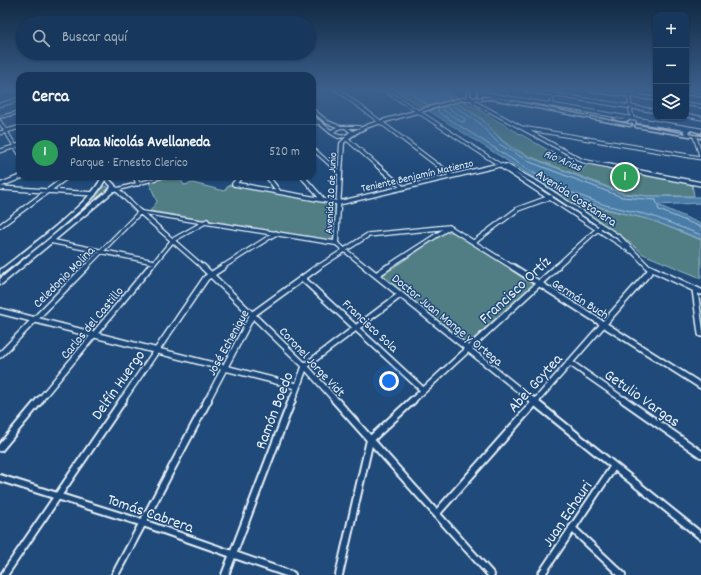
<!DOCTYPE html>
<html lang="es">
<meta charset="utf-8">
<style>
body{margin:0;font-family:Dekko,sans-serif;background:#203f62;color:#f1f3f6}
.controls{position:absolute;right:12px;top:12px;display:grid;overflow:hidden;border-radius:8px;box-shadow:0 1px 3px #0004}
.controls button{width:36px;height:36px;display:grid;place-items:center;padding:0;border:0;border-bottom:1px solid #365272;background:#17385c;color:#f1f3f6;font:20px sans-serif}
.you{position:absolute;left:389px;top:381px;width:14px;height:14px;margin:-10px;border:3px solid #fff;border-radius:50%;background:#1a73e8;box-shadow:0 0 0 6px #1a73e833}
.badge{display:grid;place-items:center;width:26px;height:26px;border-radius:50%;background:#ffd166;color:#fff;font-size:13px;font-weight:700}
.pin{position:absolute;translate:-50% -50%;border:2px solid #fff;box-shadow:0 1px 4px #0006}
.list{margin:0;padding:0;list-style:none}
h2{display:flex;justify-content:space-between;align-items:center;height:52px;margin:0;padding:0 16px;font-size:17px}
h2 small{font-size:13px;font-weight:400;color:#9eacbb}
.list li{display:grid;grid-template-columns:26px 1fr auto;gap:12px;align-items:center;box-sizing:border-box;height:56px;padding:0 16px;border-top:1px solid #365272}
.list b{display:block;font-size:15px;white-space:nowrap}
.list p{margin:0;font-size:13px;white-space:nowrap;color:#9eacbb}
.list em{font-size:13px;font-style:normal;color:#9eacbb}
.icon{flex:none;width:22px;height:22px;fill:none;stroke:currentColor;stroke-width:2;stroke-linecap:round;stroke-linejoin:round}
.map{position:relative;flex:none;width:701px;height:575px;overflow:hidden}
.search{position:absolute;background:#17385c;box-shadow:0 1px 3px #0004;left:16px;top:16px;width:300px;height:44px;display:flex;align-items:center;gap:10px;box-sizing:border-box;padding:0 14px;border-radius:22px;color:#9eacbb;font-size:15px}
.panel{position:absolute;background:#17385c;box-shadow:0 1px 3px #0004;left:16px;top:72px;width:300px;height:108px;border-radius:12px}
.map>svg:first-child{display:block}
.green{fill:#517d85;stroke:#9cb7be}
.water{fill:#497da7;stroke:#89abc7}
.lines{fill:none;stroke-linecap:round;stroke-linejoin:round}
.shore{stroke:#a8c3d8;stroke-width:1}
.minor-far3-casing{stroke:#e8f1f8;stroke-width:5}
.minor-far2-casing{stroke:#e8f1f8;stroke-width:6}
.minor-far1-casing{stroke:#e8f1f8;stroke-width:8}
.minor-casing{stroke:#e8f1f8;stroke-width:10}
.tertiary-casing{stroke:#e8f1f8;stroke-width:2.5}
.secondary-casing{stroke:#e8f1f8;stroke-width:3}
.minor-far3{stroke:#1f4a7a;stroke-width:3}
.minor-far2{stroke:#1f4a7a;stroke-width:3.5}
.minor-far1{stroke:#1f4a7a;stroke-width:5}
.minor{stroke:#1f4a7a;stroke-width:6}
.tertiary{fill:#1f4a7a;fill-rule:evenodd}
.secondary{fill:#1f4a7a;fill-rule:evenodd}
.labels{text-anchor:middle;stroke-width:3;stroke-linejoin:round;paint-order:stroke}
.far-street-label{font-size:11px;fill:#e8f1f8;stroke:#1f4a7a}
.far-water-label{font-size:12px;font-style:italic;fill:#d0e0ec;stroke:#1f4a7a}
.street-label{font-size:13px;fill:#e8f1f8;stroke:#1f4a7a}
.near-street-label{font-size:16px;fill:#e8f1f8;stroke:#1f4a7a}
</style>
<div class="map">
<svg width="701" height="575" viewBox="0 0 701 575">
<rect width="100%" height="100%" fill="#1f4a7a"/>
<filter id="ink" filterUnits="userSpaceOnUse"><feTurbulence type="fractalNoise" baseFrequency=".025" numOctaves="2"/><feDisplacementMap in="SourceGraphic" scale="8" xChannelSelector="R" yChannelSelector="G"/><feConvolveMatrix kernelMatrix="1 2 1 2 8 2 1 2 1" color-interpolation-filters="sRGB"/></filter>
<g filter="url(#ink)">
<path class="green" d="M394,90H409L417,98L430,107L424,109Z
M438,90H445L582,170L588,164L692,184L694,196H649L623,193L531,157L513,148L503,141L482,119Z
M173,176H179L184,185L193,183L224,191L229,185L332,203L336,205L334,238L331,240L150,211L157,202L149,182Z
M107,186L109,189L0,279V276L97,196L103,187Z
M552,190L604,209L651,220L701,240V278L643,254L627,240Z
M446,232H453L531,281L533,286L470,342H465L383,278L384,274Z"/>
<path class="water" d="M409,90H437L481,119L502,141L512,149L531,158L623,194L648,196L701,197V203L658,205L701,224V239L651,220L604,208L553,190L429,111L435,109L417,98Z"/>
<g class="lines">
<path class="shore" d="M451,104L478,122L499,144L530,162L622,197L656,200L659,210L701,227
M443,106V110L462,122L465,121V119L445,106
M437,108L438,112L554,186L605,205L652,216L701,235"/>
<g class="minor-far3-casing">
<path id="minor-far3" d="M338,90L440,167
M385,90L503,167
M525,90L656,111
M590,90L656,99
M628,90L632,119
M0,92L8,90
M480,93L701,130
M686,93L701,95
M469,97L476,103L583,161L614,167
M686,104L701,106
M0,105L20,99
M551,105L554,90
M686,115L701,118
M0,122L20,154
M312,124L319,122
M523,128L701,158
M0,133L20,127
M695,137L701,156
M347,139L379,167
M312,148L333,167
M0,151L20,145
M491,167L500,165L508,167"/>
</g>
<g class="minor-far2-casing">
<path id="minor-far2" d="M332,166L340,174
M378,166L402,187
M439,166L452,176
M501,166L631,251
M506,166L540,185L620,238L649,268
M609,166L701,184
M135,176L138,184
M267,176L279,192
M302,176L323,200
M234,184L339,203L495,166
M234,184L241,176
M0,185L23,176
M0,188L94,194
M0,226L68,176
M449,227L514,268
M50,241L154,262
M474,242L518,209L551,197
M336,243L367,268
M85,268L140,212L204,268
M150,268L173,240L207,221
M221,268L276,233
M317,268L368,235L449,227
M386,268L448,228
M555,268L601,226"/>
</g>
<g class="minor-far1-casing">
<path id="minor-far1" d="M203,267L305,366L336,401
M366,267L533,401
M513,267L701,386
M648,267L701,292
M376,275L388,267
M303,279L423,390
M695,290L701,334
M0,311L296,386
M0,355L86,267
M569,362L625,401
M39,401L150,267
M122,401L206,278L223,267
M207,401L253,314L318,267
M292,401L305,366L400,295
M412,401L557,267
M536,401L651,270"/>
</g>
<g class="minor-casing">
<path id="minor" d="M335,400L491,575
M532,400L701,536
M624,400L701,454
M0,448L40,400
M0,478L143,523L292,575
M437,513L537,400
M572,528L622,575
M4,575L123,400
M115,575L208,400
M225,575L292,400
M339,575L370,440L413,400
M541,575L614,466"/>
</g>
<g class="tertiary-casing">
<path id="tertiary" d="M462,98H474L476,99L474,100H462L372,126C360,130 353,135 344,143L338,243L336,245L138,213L116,191H113V190L114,189L111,186L113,185L118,188L162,176H169L120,190L141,211L334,241L340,143L346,137L338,138L331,134L312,118V115L331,130L337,127L326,123L312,111V108L328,121L340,126H359L361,127L359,128H349L353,131L369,124L385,119ZM341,128H345L350,132C345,137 340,136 334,133L335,131Z
M20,111V113L0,118V116Z"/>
</g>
<g class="secondary-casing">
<path id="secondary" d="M467,90H470V96L474,98L492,97L632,125L630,126L492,99L474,100L467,98Z
M477,90H481V97L478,96Z
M615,118L628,119L630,120C626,122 618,121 614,119Z
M637,121L692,128L701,131V133L691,130L688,131L692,135L701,136V138L636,127L635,126L637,125L686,134L683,131L685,130L638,123H637Z
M101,176H106L115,185V186L114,191L2,284H0V279L110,189L111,186L105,180C97,196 83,208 70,219C48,239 25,256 2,274L0,275V270C21,254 42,238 63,220C77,207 93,195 102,177Z"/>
</g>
<use href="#minor-far3" class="minor-far3"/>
<use href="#minor-far2" class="minor-far2"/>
<use href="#minor-far1" class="minor-far1"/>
<use href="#minor" class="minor"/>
<use href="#tertiary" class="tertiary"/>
<use href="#secondary" class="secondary"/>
</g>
</g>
<linearGradient id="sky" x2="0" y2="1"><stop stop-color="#112943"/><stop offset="0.53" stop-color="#3c608d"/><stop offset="1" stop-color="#3c608d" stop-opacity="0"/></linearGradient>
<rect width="701" height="170" fill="url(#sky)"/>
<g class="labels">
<g class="far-street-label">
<text transform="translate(417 175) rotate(-13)" y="4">Teniente Benjamín Matienzo</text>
<text transform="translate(330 193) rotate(-87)" y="4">Avenida 20 de Junio</text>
</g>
<g class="far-water-label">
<text transform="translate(563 160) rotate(22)" y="4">Río Arias</text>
</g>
<g class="street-label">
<text transform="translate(577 197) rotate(33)" y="5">Avenida Costanera</text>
<text transform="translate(63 276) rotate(-45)" y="5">Celedonio Molina</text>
<text transform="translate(581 298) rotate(32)" y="5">Germán Buch</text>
<text transform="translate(448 319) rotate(39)" y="5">Doctor Juan Monge y Ortega</text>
<text transform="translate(91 322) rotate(-50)" y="5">Carlos del Castillo</text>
<text transform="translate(371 325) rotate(43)" y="5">Francisco Sola</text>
<text transform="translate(227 342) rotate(-61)" y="5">José Echenique</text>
<text transform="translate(313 361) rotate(47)" y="5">Coronel Jorge Vidt</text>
</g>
<g class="near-street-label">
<text transform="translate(514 289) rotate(-43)" y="6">Francisco Ortíz</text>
<text transform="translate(534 382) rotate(-48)" y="6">Abel Goytea</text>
<text transform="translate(117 384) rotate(-55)" y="6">Delfín Huergo</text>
<text transform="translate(643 397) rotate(35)" y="6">Getulio Vargas</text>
<text transform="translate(273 410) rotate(-69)" y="6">Ramón Boedo</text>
<text transform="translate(151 512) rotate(19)" y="6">Tomás Cabrera</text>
<text transform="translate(566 513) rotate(-56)" y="6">Juan Echauri</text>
</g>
</g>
</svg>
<div class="controls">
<button>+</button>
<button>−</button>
<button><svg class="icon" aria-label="layers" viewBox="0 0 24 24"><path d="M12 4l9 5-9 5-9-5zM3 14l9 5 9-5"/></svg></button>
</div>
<div class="you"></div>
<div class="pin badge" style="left:625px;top:177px;background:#2e9e5b">1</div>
<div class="search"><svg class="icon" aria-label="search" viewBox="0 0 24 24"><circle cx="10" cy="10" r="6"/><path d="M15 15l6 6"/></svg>Buscar aquí</div>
<section class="panel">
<h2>Cerca<small></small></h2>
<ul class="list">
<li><span class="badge" style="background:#2e9e5b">1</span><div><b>Plaza Nicolás Avellaneda</b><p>Parque · Ernesto Clerico</p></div><em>520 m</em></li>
</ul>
</section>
</div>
